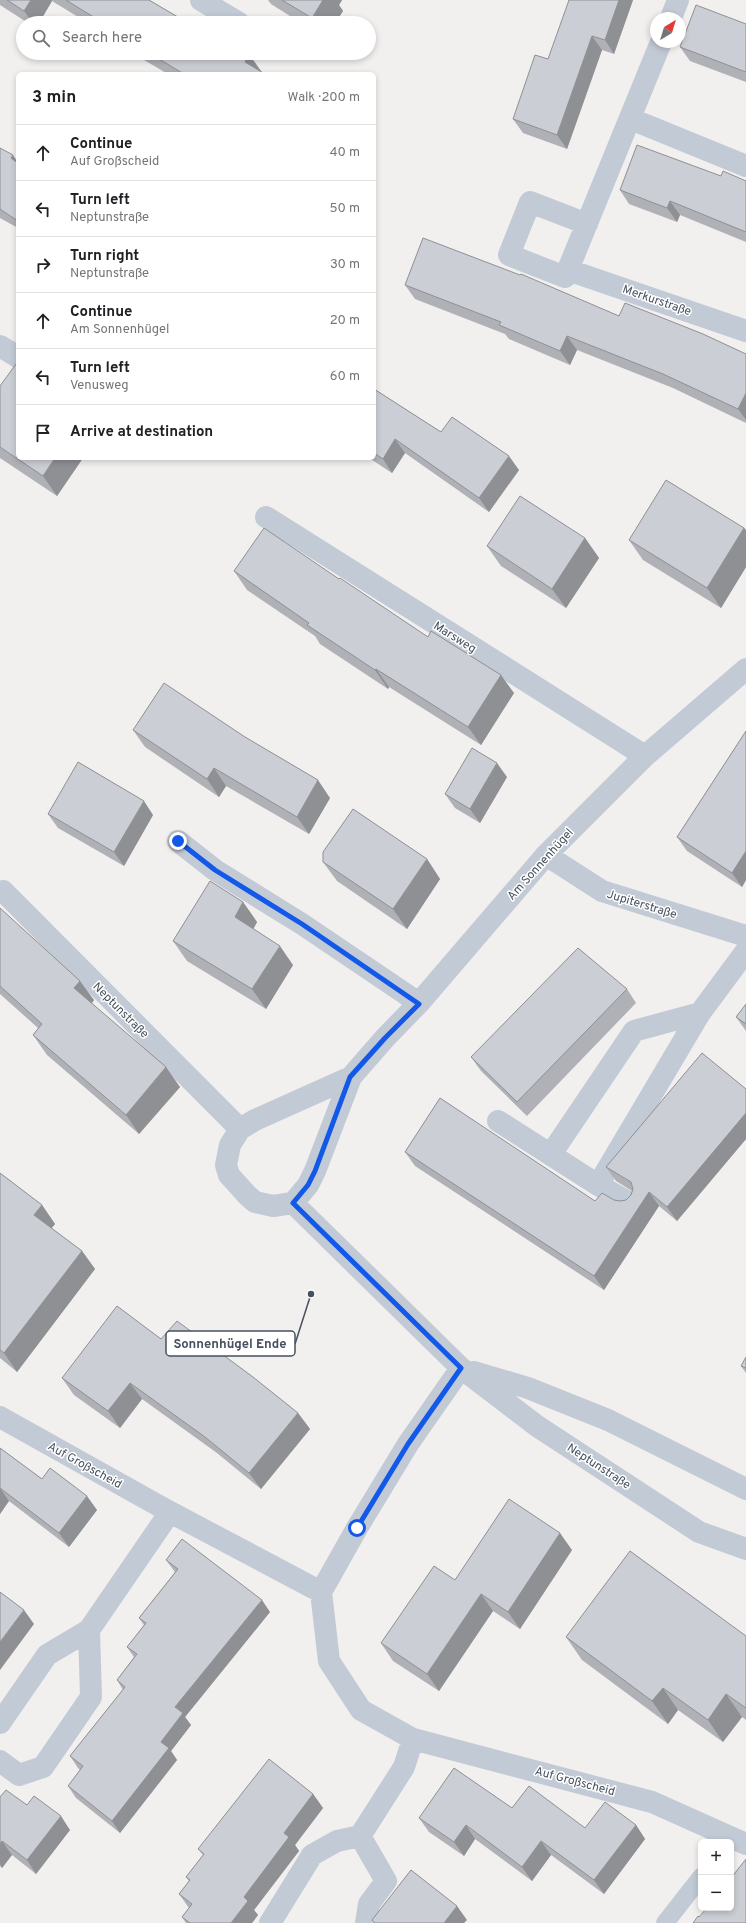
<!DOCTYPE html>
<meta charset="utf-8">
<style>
body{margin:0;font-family:Overpass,sans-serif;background:#f6f6f6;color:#202124}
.controls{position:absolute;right:12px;bottom:12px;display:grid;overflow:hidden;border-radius:6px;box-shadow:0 2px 6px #0003}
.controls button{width:36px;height:36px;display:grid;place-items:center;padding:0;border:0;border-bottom:1px solid #e0e0e0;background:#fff;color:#202124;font:20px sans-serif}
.compass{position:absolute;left:650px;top:12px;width:36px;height:36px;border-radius:50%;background:#fff;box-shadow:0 2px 6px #0003;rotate:38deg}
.stop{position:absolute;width:12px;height:12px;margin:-9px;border:3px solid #1258e9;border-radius:50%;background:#fff}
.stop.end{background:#1258e9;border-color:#fff;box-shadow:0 1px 4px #0008}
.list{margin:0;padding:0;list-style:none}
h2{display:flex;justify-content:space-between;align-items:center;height:52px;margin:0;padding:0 16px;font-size:17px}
h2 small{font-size:13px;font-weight:400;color:#757577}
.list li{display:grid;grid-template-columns:26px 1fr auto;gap:12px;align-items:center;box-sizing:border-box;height:56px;padding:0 16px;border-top:1px solid #e0e0e0}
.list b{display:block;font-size:15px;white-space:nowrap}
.list p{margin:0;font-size:13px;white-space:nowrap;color:#757577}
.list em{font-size:13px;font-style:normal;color:#757577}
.icon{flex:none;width:22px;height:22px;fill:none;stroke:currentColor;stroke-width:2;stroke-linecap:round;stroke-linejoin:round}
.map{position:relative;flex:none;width:746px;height:1923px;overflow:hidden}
.search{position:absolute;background:#fff;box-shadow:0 2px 6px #0003;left:16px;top:16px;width:360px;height:44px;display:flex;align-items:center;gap:10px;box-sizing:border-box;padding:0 14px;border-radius:22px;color:#757577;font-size:15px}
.panel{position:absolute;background:#fff;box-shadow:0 2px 6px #0003;left:16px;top:72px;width:360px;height:388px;border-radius:6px}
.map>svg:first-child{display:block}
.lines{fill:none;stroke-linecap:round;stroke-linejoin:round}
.service{stroke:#c2cad5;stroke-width:18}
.minor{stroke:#c2cad5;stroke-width:22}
.wall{fill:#afb1b6}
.shaded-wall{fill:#8e9094}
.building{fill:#cbced4;stroke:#8e9094}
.route{stroke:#1258e9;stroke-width:5}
.labels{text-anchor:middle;stroke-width:3;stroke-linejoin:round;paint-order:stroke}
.street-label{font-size:12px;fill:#46505e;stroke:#fff}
.leader{fill:none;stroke:#46505e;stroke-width:1.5}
.callout-dot{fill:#46505e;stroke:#fff;stroke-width:1.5}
.callout{fill:#fff;stroke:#46505e;stroke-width:1.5}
.callout-label{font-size:13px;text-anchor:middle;font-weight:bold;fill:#46505e}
</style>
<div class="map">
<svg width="746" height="1923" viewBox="0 0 746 1923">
<rect width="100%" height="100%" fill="#f2efef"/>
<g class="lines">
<path class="service" d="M665,1923L701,1877"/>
<path class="minor" d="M201,0L239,23
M671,18L678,0
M631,119L746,166
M587,224L530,202L509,255L565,277L661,42
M568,270L746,331
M0,346L18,357
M266,517L645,756
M178,841L215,870L302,924L419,1003
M546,855L602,891L746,936
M3,891L240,1129
M351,1077L255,1120L240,1129L230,1145L226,1165L229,1175L247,1195L255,1202L273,1206L293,1203L308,1185L315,1171L351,1077L385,1038L419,1003L546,855L645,756L746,669
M498,1121L598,1185L630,1203
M551,1154L634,1031L700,1013L746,951
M598,1185L700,1013
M293,1203L461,1368L537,1426L699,1532L746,1549
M461,1368L408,1444L357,1528L321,1592L329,1661L361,1710L413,1739L652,1802L746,1844
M474,1372L528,1388L608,1420L746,1489
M0,1417L170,1512L321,1592
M0,1723L47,1655L89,1630L170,1512
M0,1761L19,1775L43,1767L91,1697L89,1630
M360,1836L386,1881L369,1904L366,1923
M270,1923L312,1855L337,1841L360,1836L404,1767L413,1739"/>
</g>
<path class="wall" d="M0,0H149L188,23H88L52,1L39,23H28L0,5Z
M268,0H342L339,5L343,11L335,23H301L271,4Z
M633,0L614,54L602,50L567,149L523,133L513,119L548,59Z
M746,24V82L690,61L680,47Z
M132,53H247L260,71L265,74H168Z
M0,148L18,163V228L0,218Z
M721,176L746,181V242L680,215L677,222L629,204L620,190Z
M405,285L619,316L746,354V423L673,388L577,350L570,365L509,339L505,334L415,299Z
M0,386L83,458L57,496L0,458Z
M374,389L441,432L519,470L489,512L405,453L392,473L369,458H374Z
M744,528L746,530V567L721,608L643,560L629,540Z
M585,538L599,558L566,608L501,566L487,546Z
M234,571L339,579L514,693L481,745L389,687L388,689L320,644L315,636L247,590Z
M133,730L330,798L309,834L226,786L219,797L145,747Z
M746,731V880L742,887L687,851L677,837Z
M507,777L480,823L455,808L445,794Z
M48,814L153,815L124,866L58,828Z
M427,859L440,879L407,929L337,881L323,862Z
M243,902L257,922L253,929L293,965L266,1009L187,961L173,941Z
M0,908L94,1000L92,1003L180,1087L139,1134L47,1055L33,1035L38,1028L0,994Z
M627,989L636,1003L527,1116L481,1071L471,1057Z
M746,1004V1031L736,1017Z
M746,1089V1139L677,1221L659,1206L604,1290L415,1166L405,1152L595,1201L614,1200L620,1201L626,1200L631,1195L632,1191L616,1181L606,1167Z
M0,1173L42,1205L55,1224L51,1228L82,1251L95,1269L17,1372L0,1358Z
M161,1339L298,1413L310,1429L261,1489L217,1453L142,1399L120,1428L74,1395L62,1378Z
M746,1357V1373L741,1366Z
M0,1448L42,1479L97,1510L69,1547L9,1501L0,1514Z
M572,1550L520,1629L493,1611L439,1691L393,1661L381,1643L455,1580Z
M166,1560L270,1612L185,1717L191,1725L171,1751L177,1760L120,1833L76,1798L68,1786L80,1770L78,1768L70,1756L123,1690L117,1680L134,1657L127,1647L144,1625L139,1618L175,1572Z
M746,1636V1720L742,1717L723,1742L678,1710L668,1724L582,1660L566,1637Z
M313,1794L323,1808L295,1845L299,1851L254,1910L258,1915L252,1923H186L182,1917L189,1908L179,1894L189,1881L186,1877L203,1855L198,1849Z
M0,1797L27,1805L70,1830L36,1874L12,1855L2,1868L0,1866Z
M512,1808L585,1828L636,1825L645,1839L604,1894L551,1855L532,1881L475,1839L464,1856L429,1832L419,1818Z"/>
<path class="shaded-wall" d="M31,0H51L52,1L39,23H33L24,11Z
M323,0H342L339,5L343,11L335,23H315L312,18Z
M619,0H633L614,54L605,40Z
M592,36L602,50L567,149L557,135Z
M249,54L261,71L259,74L245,62Z
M13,155L18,163L11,158Z
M670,201L680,215L677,222L667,208Z
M567,336L577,350L570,365L560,351Z
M746,393V420L738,409Z
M395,439L405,453L392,473L383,459Z
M509,456L519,470L489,512L479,498Z
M55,458H83L57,496L43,476Z
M744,528L746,530V567L721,608L707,588Z
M585,538L599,558L566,608L552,589Z
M376,669L389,687L388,689L375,670Z
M501,675L514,693L481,745L468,727Z
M497,763L507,777L480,823L470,809Z
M214,768L226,786L219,797L207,779Z
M318,780L330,798L309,834L297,817Z
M144,801L153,815L124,866L114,852Z
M746,851V880L742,887L732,873Z
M427,859L440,879L407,929L393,909Z
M243,902L257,922L249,937L235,917Z
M280,946L293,965L266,1009L252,989Z
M80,981L94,1000L88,1008L74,988Z
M166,1067L180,1087L139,1134L126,1115Z
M746,1113V1139L677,1221L667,1207Z
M649,1192L659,1206L604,1290L594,1276Z
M42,1205L55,1224L47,1234L34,1215Z
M82,1251L95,1269L17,1372L4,1353Z
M130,1383L142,1399L120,1428L108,1411Z
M298,1413L310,1429L261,1489L249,1473Z
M0,1488L9,1501L0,1514Z
M87,1496L97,1510L69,1547L59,1533Z
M560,1533L572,1550L520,1629L508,1612Z
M481,1594L493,1611L439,1691L427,1674Z
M262,1600L270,1612L185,1717L191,1725L171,1751L177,1760L120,1833L112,1821L161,1742L175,1707Z
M24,1610L34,1624L0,1670V1642Z
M663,1688L678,1710L668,1724L652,1701Z
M726,1694L742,1717L723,1742L708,1720Z
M313,1794L323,1808L295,1845L299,1851L254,1910L258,1915L252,1923H231L244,1897L284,1833Z
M61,1816L70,1830L36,1874L27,1860Z
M466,1825L475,1839L464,1856L454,1842Z
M636,1825L645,1839L604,1894L594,1880Z
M2,1841L12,1855L2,1868L0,1864V1844Z
M541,1841L551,1855L532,1881L522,1867Z
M457,1906L467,1920L464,1923H444Z"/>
<path class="building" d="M7,0H31L24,11Z
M66,0H149L188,23H98L100,21Z
M282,0H323L312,18Z
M569,0H619L605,40L592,36L557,135L513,119L535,55L548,59Z
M696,5L746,24V72L680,47Z
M149,53H247L249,54L245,62L265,74H184Z
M637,145L721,176L723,171L746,181V232L670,201L667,208L620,190Z
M0,148L13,155L11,158L18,163V221L0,209Z
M423,238L520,275L521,274L619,316L625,303L703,334L746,354V393L738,409L663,374L567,336L560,351L499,325L501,322L405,285Z
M16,364L18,365V458H55L43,476L0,447V386Z
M374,389L441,432L452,417L509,456L479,498L395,439L383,459L374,453Z
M666,480L744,528L707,588L629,540Z
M520,496L585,538L552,589L487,546Z
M264,528L339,579L340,578L428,637L431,631L501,675L468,727L376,669L375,670L307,625L309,623L234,571Z
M164,683L245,737L318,780L297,817L214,768L207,779L133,730Z
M746,731V851L732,873L677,837Z
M472,748L497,763L470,809L445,794Z
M78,762L144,801L114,852L48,814Z
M353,809L427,859L393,909L323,862V852Z
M210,881L243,902L235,917L280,946L252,989L173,941Z
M0,908L80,981L74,988L166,1067L126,1115L33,1035L42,1024L0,986Z
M578,948L627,989L517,1102L471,1057Z
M746,1004V1024L736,1017Z
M702,1053L746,1089V1113L667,1207L649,1192L594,1276L405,1152L440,1098L595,1201L602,1193L614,1200L620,1201L626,1200L631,1195L633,1189L631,1182L606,1167Z
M0,1173L42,1205L34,1215L82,1251L4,1353L0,1350Z
M117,1306L161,1339L177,1321L253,1377L298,1413L249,1473L205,1437L130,1383L108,1411L62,1378Z
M746,1357V1368L741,1366Z
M0,1448L42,1479L50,1468L87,1496L59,1533L0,1488Z
M509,1499L560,1533L508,1612L481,1594L427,1674L381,1643L434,1566L455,1580Z
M182,1539L262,1600L175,1707L183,1713L161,1742L169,1748L112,1821L68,1786L83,1766L70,1756L125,1687L117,1680L137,1654L127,1647L146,1623L139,1618L178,1569L166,1560Z
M630,1551L746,1636V1708L726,1694L708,1720L663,1688L652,1701L566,1637Z
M0,1592L24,1610L0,1642Z
M269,1759L313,1794L284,1833L289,1837L244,1897L248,1901L231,1923H190L182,1917L192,1904L179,1894L190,1880L186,1877L204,1854L198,1849Z
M454,1768L512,1808L529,1786L585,1828L605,1802L636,1825L594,1880L541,1841L522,1867L466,1825L454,1842L419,1818Z
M6,1790L27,1805L34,1796L61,1816L27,1860L2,1841L0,1844V1797Z
M746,1859V1923H693L698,1916L699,1917L707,1908H731V1878Z
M411,1870L457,1906L444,1923H375L372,1920Z"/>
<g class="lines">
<path class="route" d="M178,841L215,870L302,924L419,1004L385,1038L350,1077L315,1171L308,1185L293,1203L461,1368L408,1444L357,1528"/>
</g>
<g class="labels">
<g class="street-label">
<text transform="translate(657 300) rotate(19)" y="4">Merkurstraße</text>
<text transform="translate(455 637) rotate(32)" y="4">Marsweg</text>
<text transform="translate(540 864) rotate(-48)" y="4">Am Sonnenhügel</text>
<text transform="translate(642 904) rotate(17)" y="4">Jupiterstraße</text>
<text transform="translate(121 1010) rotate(45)" y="4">Neptunstraße</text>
<text transform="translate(85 1465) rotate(29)" y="4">Auf Großscheid</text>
<text transform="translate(599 1466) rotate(33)" y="4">Neptunstraße</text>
<text transform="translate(575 1781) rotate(15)" y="4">Auf Großscheid</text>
</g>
</g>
<path class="leader" d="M311 1294L295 1344"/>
<circle class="callout-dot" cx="311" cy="1294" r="4"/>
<rect class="callout" x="166" y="1331" width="129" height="25" rx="4"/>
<g class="callout-label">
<text x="230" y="1348">Sonnenhügel Ende</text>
</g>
</svg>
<div class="controls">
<button>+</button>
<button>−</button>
</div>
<svg class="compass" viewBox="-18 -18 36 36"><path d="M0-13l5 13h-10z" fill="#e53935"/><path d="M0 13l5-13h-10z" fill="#757577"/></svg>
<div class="stop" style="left:357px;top:1528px"></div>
<div class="stop end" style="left:178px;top:841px"></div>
<div class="search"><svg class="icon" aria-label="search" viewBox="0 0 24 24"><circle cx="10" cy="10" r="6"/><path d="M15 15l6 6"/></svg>Search here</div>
<section class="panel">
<h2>3 min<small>Walk · 200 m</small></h2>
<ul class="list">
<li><svg class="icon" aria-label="ahead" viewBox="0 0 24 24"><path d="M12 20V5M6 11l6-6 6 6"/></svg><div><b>Continue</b><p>Auf Großscheid</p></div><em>40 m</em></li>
<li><svg class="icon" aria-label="left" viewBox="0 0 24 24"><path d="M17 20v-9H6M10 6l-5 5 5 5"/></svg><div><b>Turn left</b><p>Neptunstraße</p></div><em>50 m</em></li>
<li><svg class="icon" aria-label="right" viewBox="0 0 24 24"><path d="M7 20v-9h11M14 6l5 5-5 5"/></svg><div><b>Turn right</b><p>Neptunstraße</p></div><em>30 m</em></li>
<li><svg class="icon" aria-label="ahead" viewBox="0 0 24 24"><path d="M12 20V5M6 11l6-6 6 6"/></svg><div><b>Continue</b><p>Am Sonnenhügel</p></div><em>20 m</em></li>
<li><svg class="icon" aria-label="left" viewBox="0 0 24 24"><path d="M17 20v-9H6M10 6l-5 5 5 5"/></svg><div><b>Turn left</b><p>Venusweg</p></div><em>60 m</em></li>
<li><svg class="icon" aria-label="arrive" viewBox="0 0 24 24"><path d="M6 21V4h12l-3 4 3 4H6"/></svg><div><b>Arrive at destination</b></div></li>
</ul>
</section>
</div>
